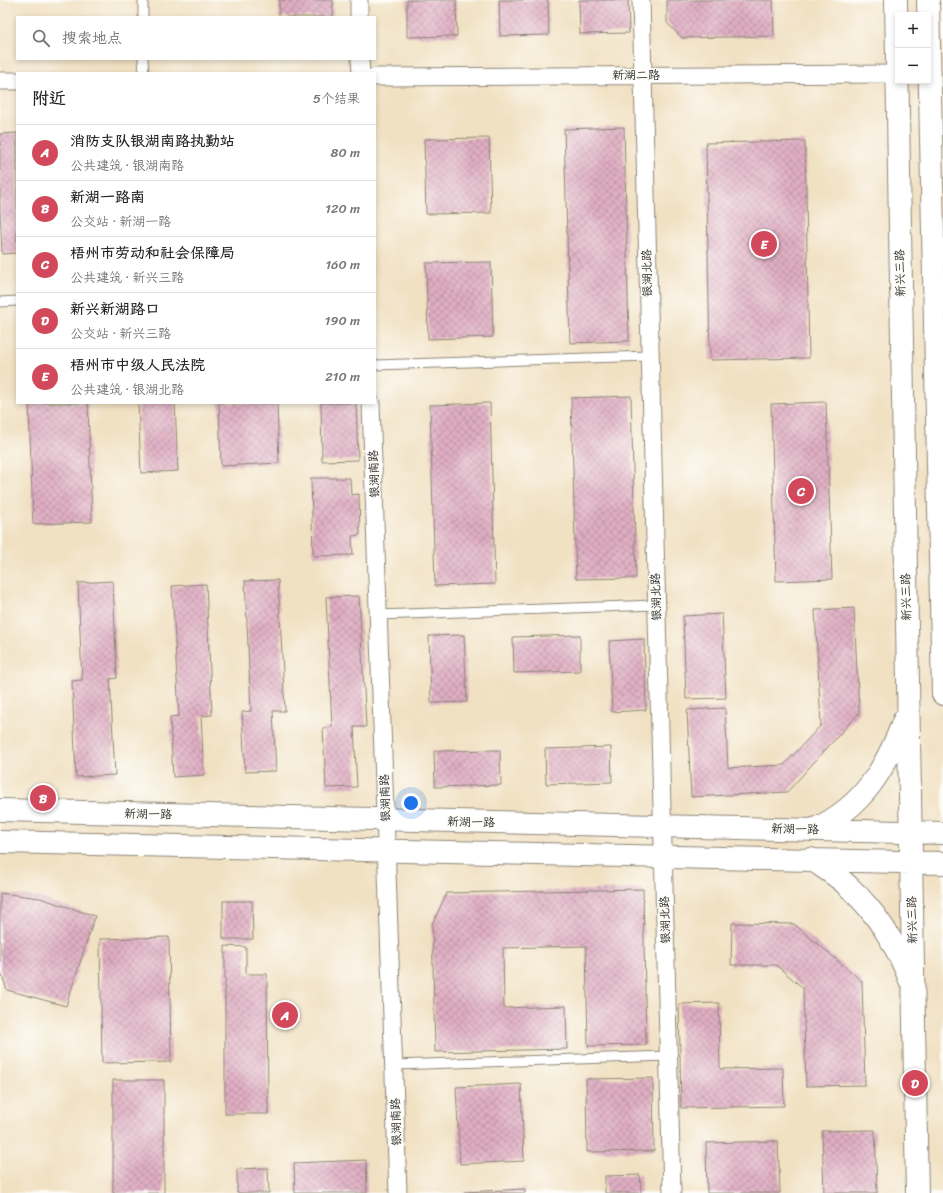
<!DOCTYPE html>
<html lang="zh">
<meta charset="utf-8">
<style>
body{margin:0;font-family:Sriracha,"LXGW WenKai TC",sans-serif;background:#f2f2f2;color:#222}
.controls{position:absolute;right:12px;top:12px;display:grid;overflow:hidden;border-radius:0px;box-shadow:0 2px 6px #0003}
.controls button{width:36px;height:36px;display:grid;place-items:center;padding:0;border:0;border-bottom:1px solid #e0e0e0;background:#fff;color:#222;font:20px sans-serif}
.you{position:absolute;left:411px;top:803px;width:14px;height:14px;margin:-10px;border:3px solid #fff;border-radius:50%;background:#1a73e8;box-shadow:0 0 0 6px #1a73e833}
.badge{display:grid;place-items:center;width:26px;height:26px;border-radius:50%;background:#d1495b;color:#fff;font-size:13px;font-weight:700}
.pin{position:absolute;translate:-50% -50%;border:2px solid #fff;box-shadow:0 1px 4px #0006}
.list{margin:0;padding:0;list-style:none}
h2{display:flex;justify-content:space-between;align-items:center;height:52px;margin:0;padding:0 16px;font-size:17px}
h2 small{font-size:13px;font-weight:400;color:#767676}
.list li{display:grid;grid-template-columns:26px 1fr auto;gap:12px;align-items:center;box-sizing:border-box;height:56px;padding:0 16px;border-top:1px solid #e0e0e0}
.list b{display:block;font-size:15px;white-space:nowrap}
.list p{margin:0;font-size:13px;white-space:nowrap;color:#767676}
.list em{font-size:13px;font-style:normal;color:#767676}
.icon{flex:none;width:22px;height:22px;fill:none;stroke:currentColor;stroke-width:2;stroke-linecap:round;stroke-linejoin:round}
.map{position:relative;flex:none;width:943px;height:1193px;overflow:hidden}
.search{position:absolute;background:#fff;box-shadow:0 2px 6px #0003;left:16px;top:16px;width:360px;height:44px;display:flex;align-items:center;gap:10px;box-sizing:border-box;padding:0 14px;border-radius:0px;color:#767676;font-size:15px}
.panel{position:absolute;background:#fff;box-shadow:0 2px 6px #0003;left:16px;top:72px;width:360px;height:332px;border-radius:0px}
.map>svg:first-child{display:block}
.building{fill:url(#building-cross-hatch)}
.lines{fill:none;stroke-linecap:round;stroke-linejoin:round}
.lane-casing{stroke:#8e8677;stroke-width:11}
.street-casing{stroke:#8e8677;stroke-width:19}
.secondary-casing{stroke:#8e8677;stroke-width:24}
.lane{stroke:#fff;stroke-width:9}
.street{stroke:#fff;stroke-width:17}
.secondary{stroke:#fff;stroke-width:22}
.labels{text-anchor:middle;stroke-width:3;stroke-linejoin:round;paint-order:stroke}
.street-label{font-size:12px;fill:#2b2b2b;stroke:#fdfcf7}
</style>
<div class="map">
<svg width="943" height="1193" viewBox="0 0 943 1193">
<defs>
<pattern id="building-cross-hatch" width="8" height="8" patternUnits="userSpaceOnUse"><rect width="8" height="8" fill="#e0aec3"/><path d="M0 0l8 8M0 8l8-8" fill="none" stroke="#b68e9f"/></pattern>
</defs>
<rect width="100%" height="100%" fill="#fdfcf7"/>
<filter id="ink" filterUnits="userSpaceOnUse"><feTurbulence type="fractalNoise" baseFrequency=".025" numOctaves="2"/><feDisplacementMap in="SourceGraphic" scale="8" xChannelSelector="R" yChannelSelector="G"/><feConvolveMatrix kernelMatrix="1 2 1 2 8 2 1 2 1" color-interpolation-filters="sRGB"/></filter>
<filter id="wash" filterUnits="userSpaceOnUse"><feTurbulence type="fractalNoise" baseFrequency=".012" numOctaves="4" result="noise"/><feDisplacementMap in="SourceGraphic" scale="16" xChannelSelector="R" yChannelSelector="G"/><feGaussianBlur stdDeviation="0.9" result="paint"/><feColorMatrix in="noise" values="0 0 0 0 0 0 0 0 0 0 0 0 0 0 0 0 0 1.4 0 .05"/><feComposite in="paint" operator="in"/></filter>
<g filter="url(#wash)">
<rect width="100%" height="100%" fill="#f1e1c3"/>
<g id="blocks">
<path class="building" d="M279,0H333V17H279Z
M407,0H456L457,36L407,37Z
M499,0H548L549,35L500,36Z
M579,0H628L629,33L580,34Z
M667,0H773L774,36L682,38L667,23Z
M624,127L629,341L570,343L564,129Z
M17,133V253L2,254L0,208V134Z
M489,138L491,213L426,214L424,139Z
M805,141L809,358L710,360L706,143Z
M491,262L493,337L428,339L426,263Z
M631,396L636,578L576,579L571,398Z
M826,402L832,579L776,581L771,404Z
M29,403H88L92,522L33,524Z
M138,403H175L178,471L141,473Z
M219,403H277L279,463L221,466Z
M321,403H356L358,460L322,461Z
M490,403L495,584L435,586L430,405Z
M311,478H350L351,495L359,494L360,535L352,536L353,555L313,556Z
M278,580L285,711H273L276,771L245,772L242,712L251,711L245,581Z
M113,581L117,678L110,679L115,775L76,777L72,681L82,680L78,583Z
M206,584L212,715L201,716L204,775L173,777L170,717L179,716L172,586Z
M359,596L366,727H354L357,787L326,788L323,728L332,727L326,597Z
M854,608L859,713L787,792L691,797L687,710L725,708L728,768L784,765L821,725L815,610Z
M722,614L726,698L686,699L683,616Z
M464,635L467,702L431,703L429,636Z
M580,635V671L514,673L513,637Z
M644,639L646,710L612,712L609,641Z
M611,747L612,782L546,784L545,749Z
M500,750L501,785L435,787L434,751Z
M643,889L646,1045L588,1046L586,946L503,948L504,1008L566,1006L567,1049L435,1052L432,924L447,893Z
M0,893L40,898L95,916L66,1006L7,990L0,970Z
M223,901H252L253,939H223Z
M732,923L794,924L862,981L865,1085L806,1086L803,988L776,965H731Z
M169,937L171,1062L102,1063L100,939Z
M225,946L246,947V974H267L268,1114H225Z
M719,1003L720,1069L783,1068L784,1106L681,1108L679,1004Z
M653,1078L654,1151L587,1152L586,1079Z
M113,1080H164V1193H113Z
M521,1084L524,1161L460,1164L456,1087Z
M875,1130L877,1193H824L822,1131Z
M778,1141L780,1193H707L706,1143Z
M366,1160L367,1193H295L294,1163Z
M268,1168L269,1193H237V1169Z
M640,1175L641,1193H605V1176Z
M525,1189V1193H464V1192Z"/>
</g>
</g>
<g filter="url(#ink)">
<use href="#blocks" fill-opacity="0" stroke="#8e8677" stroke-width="1"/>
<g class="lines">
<g class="lane-casing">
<path id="lane" d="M143,0V17
M143,59L144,73
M0,302L17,301
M375,365L650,356
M379,615L656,605
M394,1065L668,1056"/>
</g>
<g class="street-casing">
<path id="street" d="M359,0V17
M641,0L672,1193
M360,59L361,73
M375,77L897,74
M0,81H17
M371,403L398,1193"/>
</g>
<g class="secondary-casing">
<path id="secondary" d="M896,0L917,1193
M928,0L943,694
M0,810L943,833
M815,829C863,807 886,768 904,720
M0,842L943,863
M811,859C824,868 838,876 849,887C876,912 897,946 910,980"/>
</g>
<use href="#lane" class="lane"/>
<use href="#street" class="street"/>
<use href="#secondary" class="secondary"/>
</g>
</g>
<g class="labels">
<g class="street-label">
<text x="636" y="79">新湖二路</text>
<text transform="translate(647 273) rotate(-91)" y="4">银湖北路</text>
<text transform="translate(900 273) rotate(-91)" y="4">新兴三路</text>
<text transform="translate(374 474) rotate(-92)" y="4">银湖南路</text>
<text transform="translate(656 597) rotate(-92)" y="4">银湖北路</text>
<text transform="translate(906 597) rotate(-91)" y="4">新兴三路</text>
<text transform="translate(385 798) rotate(-92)" y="4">银湖南路</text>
<text transform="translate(148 814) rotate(1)" y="4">新湖一路</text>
<text transform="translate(471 822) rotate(1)" y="4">新湖一路</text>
<text transform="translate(795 829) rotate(1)" y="4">新湖一路</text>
<text transform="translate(665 920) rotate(-92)" y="4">银湖北路</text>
<text transform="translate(912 920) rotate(-91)" y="4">新兴三路</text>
<text transform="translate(396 1122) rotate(-92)" y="4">银湖南路</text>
</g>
</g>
</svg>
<div class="controls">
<button>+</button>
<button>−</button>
</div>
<div class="you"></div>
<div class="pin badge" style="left:285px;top:1015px">A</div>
<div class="pin badge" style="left:43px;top:798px">B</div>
<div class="pin badge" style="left:801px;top:491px">C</div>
<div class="pin badge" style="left:915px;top:1083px">D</div>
<div class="pin badge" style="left:764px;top:244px">E</div>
<div class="search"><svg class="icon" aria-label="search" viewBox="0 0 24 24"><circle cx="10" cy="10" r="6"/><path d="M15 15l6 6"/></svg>搜索地点</div>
<section class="panel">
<h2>附近<small>5个结果</small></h2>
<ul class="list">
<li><span class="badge">A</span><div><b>消防支队银湖南路执勤站</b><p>公共建筑 · 银湖南路</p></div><em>80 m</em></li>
<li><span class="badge">B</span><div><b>新湖一路南</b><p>公交站 · 新湖一路</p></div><em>120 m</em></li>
<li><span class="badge">C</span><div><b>梧州市劳动和社会保障局</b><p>公共建筑 · 新兴三路</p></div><em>160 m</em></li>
<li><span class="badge">D</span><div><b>新兴新湖路口</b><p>公交站 · 新兴三路</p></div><em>190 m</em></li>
<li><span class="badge">E</span><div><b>梧州市中级人民法院</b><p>公共建筑 · 银湖北路</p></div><em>210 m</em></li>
</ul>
</section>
</div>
